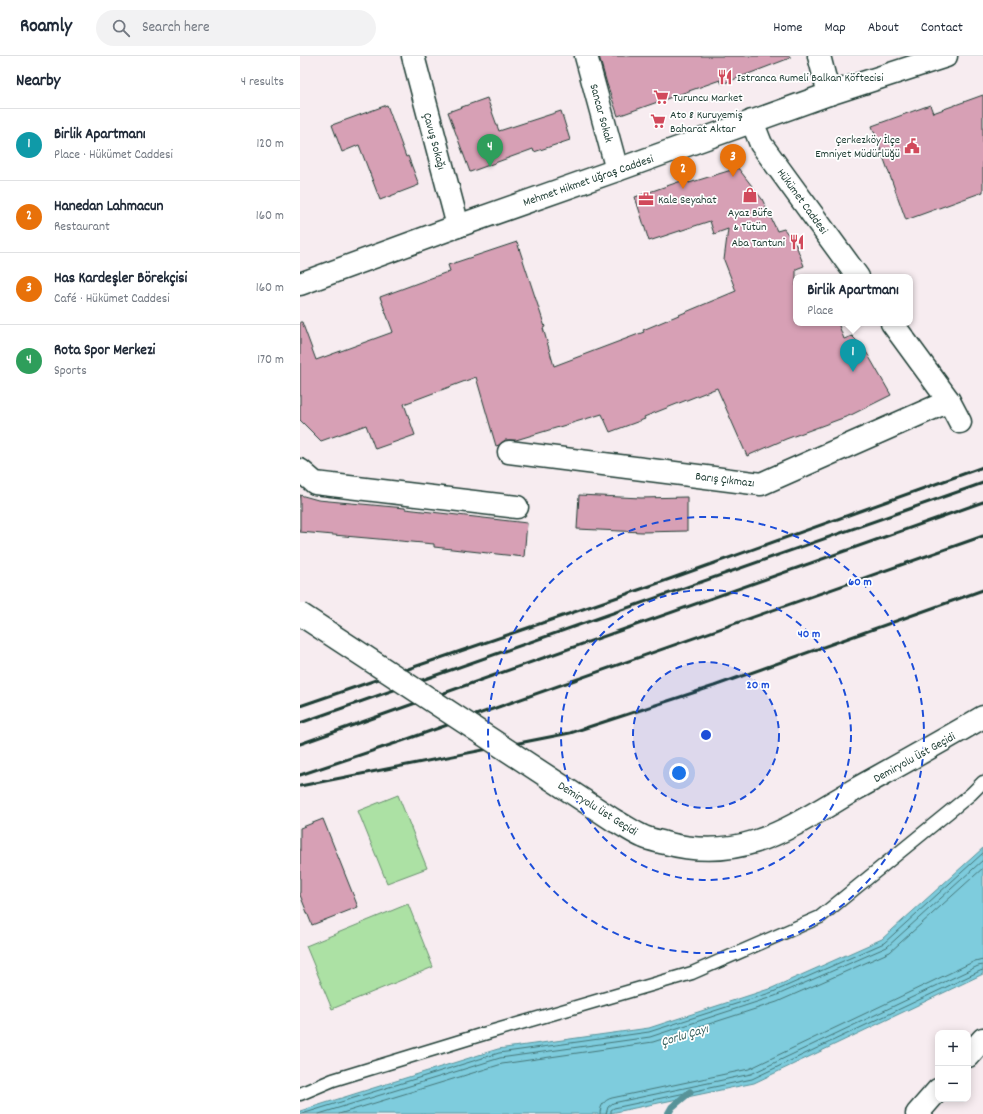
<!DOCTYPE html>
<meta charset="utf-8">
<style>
body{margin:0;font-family:Dekko,sans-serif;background:#f2f2f3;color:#1f2937}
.controls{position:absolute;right:12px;bottom:12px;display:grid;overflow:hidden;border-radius:8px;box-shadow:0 2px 10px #0003}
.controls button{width:36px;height:36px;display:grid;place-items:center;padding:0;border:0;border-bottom:1px solid #e0e1e3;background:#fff;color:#1f2937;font:20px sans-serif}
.you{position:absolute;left:379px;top:717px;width:14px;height:14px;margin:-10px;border:3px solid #fff;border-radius:50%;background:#1a73e8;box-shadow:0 0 0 6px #1a73e833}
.badge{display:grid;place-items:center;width:26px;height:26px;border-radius:50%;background:#d1495b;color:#fff;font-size:13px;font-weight:700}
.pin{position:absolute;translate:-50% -33px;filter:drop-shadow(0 1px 2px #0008)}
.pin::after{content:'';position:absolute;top:21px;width:14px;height:12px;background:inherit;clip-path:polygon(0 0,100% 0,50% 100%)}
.popup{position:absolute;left:493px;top:218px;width:120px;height:52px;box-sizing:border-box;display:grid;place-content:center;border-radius:8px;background:#fff;filter:drop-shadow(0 1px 3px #0005);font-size:13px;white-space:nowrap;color:#747a83}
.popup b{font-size:15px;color:#1f2937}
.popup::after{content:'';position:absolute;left:50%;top:100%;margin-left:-8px;border:8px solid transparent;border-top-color:#fff}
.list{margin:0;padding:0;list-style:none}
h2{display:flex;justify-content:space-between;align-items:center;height:52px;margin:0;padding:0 16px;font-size:17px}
h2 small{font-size:13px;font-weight:400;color:#747a83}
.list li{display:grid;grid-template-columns:26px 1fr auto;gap:12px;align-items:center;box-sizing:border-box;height:72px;padding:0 16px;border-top:1px solid #e0e1e3}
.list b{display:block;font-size:15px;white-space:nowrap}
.list p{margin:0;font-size:13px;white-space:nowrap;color:#747a83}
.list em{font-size:13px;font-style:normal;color:#747a83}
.icon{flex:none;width:22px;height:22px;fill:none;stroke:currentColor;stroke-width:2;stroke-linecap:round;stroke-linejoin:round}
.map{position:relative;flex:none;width:683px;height:1058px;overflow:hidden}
header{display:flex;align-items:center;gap:24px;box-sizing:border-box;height:56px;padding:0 20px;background:#fff;border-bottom:1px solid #e0e1e3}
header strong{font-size:19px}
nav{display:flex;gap:22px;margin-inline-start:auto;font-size:14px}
.search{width:280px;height:36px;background:#f2f2f3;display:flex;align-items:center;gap:10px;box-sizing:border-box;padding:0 14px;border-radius:22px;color:#747a83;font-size:15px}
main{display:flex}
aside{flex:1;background:#fff}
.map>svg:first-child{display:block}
.green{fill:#ace1a4;stroke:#668f6c}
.water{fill:#7eccdd;stroke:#589399}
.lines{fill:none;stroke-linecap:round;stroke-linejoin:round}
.shore{stroke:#457678;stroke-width:1}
.stream{stroke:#589399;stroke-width:7}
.building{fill:#d7a0b5;stroke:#1f3d34}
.lane-casing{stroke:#1f3d34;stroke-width:15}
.street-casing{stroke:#1f3d34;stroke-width:25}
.secondary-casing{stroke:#1f3d34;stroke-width:25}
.lane{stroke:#fff;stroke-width:12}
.street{stroke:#fff;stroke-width:22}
.secondary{stroke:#fff;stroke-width:22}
.rail{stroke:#1f3d34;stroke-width:3}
.secondary-bridge-casing{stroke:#1f3d34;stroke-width:25;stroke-linecap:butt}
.secondary-bridge{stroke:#fff;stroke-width:22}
.ring{fill:none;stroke:#1d4ed8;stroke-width:2;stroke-dasharray:7 5}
.labels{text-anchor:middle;stroke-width:3.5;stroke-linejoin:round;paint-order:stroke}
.poi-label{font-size:12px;fill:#1f3d34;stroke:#fff;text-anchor:start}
.street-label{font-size:12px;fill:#1f3d34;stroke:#fff}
.water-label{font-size:13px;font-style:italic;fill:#37615e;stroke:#fff}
.centre{fill:#1d4ed8;stroke:#fff;stroke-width:2}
.ring-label{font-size:12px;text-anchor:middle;font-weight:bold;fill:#1d4ed8;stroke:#fff;stroke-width:3.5;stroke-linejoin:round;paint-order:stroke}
</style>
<header>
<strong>Roamly</strong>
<div class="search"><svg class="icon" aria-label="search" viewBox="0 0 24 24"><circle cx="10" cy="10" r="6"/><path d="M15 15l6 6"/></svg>Search here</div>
<nav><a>Home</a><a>Map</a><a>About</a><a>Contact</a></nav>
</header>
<main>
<aside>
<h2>Nearby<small>4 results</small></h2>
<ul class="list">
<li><span class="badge" style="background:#0f9aa8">1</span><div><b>Birlik Apartmanı</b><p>Place · Hükümet Caddesi</p></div><em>120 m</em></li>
<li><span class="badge" style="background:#e8710a">2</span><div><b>Hanedan Lahmacun</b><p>Restaurant</p></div><em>160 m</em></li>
<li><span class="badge" style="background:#e8710a">3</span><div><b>Has Kardeşler Börekçisi</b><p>Café · Hükümet Caddesi</p></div><em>160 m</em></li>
<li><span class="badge" style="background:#2e9e5b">4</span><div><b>Rota Spor Merkezi</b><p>Sports</p></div><em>170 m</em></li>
</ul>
</aside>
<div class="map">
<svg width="683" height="1058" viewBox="0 0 683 1058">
<rect width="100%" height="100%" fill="#f7ecf0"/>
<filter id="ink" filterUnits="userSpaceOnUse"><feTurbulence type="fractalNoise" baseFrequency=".025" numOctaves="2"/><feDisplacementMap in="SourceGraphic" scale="8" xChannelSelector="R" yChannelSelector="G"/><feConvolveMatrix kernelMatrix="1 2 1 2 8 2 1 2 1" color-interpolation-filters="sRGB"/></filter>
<g filter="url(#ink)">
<path class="green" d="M98,739L127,812L87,827L58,755Z
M108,848L133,911L32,953L6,890Z"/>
<path class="water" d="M683,792V918L454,1027L306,1058H0V1055L198,993L349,972L472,932L582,883Z"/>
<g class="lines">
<path class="shore" d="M2,1058L199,997L349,976L473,936L584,887L683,797
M19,1058L200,1002L350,981L475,940L587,891L683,804
M39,1058L202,1008L353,986L477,946L590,896L683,812
M300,1058C300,1050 304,1044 312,1042L449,1013L675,905L683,903
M306,1058L308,1051L313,1047L451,1018L678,910L683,909
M311,1058V1054L314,1052L452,1023L680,915L683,914"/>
<path class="stream" d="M368,1058L372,1051L390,1036"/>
</g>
<path class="building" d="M299,0H490V2L422,28L420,24L318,60L307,28Z
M683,39V136L606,164L572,70L630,49L633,57Z
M187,42L199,75L261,55L270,84L234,96L233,93L170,116L148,56Z
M87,49L106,101L108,100L119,129L80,144L59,89L42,96L32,69Z
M438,112L462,143L477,175L484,173L496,189L504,210L496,213V267H538L544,283L552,280L564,292L591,339L551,359L486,383L447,400L417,332L344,361L345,363L310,376L302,358L216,384H205L199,389L196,390L176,321L104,348L115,379L75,393L66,369L21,385L0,364V266H2L16,304L93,276L80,241L150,215L148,209L217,186L245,271L243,272L254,310L344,276L343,274L436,235L424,204L428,173L414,178L410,165L349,185L335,141L387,123L389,127Z
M0,439L18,444L105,452V453L227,467L224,501L134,491V488L0,476Z
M279,439L341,442L387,441V475L342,476L277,473Z
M23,763L58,851L12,869L0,839V772Z"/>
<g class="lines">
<g class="lane-casing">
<path id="lane" d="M0,1038L33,1024L190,976L392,917L520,861L671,738L683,726"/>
</g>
<g class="street-casing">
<path id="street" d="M113,0L158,170
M286,0L317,114
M519,0L529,38
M209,396L461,428L649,345
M0,414L15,427L217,451
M668,1000L683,983
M617,1058L638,1034"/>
</g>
<g class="secondary-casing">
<path id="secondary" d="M452,65L461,88L558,221
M0,228L158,170L317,114L529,38L646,0
M592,267L649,345L660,366
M315,765C325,770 334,777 344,781C351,784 358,785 365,787C444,808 492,770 556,733C599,709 641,686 683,661"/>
</g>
<use href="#lane" class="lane"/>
<use href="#street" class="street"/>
<use href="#secondary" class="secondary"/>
<path class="rail" d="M0,650L353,529L683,411
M0,667L683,427
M0,688L683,446
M0,719L102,685L683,480
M0,730L270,677L414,630L683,534"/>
<g class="secondary-bridge-casing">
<path id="secondary-bridge" d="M0,558L315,765"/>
</g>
<use href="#secondary-bridge" class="secondary-bridge"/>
</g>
</g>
<circle cx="406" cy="679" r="73" fill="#1d4ed8" fill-opacity=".12"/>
<g class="ring">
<circle cx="406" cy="679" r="73"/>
<circle cx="406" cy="679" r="145"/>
<circle cx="406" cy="679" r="218"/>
</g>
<defs>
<g id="restaurant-bare" transform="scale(1.2)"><path d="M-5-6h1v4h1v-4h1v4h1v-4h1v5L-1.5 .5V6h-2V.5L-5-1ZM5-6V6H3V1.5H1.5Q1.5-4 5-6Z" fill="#d1495b" stroke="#fff" stroke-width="2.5" paint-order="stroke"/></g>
<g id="supermarket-bare" transform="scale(1.2)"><path d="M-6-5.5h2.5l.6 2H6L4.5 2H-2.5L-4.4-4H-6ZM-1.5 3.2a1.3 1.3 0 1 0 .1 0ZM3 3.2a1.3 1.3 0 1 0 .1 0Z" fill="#d1495b" stroke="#fff" stroke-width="2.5" paint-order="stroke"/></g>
<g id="civic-bare" transform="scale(1.2)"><path d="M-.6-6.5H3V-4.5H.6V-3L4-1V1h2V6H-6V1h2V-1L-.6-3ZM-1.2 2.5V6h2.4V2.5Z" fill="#d1495b" stroke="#fff" stroke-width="2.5" paint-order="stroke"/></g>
<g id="shop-bare" transform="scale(1.2)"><path d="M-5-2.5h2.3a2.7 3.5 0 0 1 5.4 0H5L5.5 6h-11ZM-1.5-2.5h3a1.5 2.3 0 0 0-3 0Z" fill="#d1495b" stroke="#fff" stroke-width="2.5" paint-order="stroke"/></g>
<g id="office-bare" transform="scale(1.2)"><path d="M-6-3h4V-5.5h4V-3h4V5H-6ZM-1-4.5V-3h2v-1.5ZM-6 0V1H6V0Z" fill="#d1495b" stroke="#fff" stroke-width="2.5" paint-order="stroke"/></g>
</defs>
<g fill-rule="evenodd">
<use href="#restaurant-bare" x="425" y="21"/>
<use href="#supermarket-bare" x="361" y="41"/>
<use href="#supermarket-bare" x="358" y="65"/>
<use href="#civic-bare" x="612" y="90"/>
<use href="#shop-bare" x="450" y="139"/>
<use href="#office-bare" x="346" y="143"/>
<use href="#restaurant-bare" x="497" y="186"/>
</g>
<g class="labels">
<g class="poi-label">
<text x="437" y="25">Istranca Rumeli Balkan Köftecisi</text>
<text x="373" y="45">Turuncu Market</text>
<text x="370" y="62">Ato 8 Kuruyemiş<tspan x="370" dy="14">Baharat Aktar</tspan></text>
<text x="600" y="87" text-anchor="end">Çerkezköy İlçe<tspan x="600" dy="14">Emniyet Müdürlüğü</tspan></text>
<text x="358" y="147">Kale Seyahat</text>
<text x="450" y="160" text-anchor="middle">Ayaz Büfe<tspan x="450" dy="14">&amp; Tütün</tspan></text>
<text x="485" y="190" text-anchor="end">Aba Tantuni</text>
</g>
<g class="street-label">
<text transform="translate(302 57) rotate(75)" y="4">Sancar Sokak</text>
<text transform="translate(135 85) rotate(75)" y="4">Çavuş Sokağı</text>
<text transform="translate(288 124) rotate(-19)" y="4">Mehmet Hikmet Uğraş Caddesi</text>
<text transform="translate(503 145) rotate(54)" y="4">Hükümet Caddesi</text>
<text transform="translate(425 423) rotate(7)" y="4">Barış Çıkmazı</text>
<text transform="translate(614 701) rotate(-29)" y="4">Demiryolu Üst Geçidi</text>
<text transform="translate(298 752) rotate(32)" y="4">Demiryolu Üst Geçidi</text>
</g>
<g class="water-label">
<text transform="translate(384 978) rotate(-17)" y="5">Çorlu Çayı</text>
</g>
</g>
<circle cx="406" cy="679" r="6" class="centre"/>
<g class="ring-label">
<text x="560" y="529">60 m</text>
<text x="509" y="581">40 m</text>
<text x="458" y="632">20 m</text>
</g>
</svg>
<div class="controls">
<button>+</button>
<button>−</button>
</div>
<div class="you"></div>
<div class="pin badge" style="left:553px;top:316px;background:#0f9aa8">1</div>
<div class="popup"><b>Birlik Apartmanı</b>Place</div>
<div class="pin badge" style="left:383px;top:133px;background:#e8710a">2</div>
<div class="pin badge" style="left:433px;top:121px;background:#e8710a">3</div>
<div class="pin badge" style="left:190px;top:111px;background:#2e9e5b">4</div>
</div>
</main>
